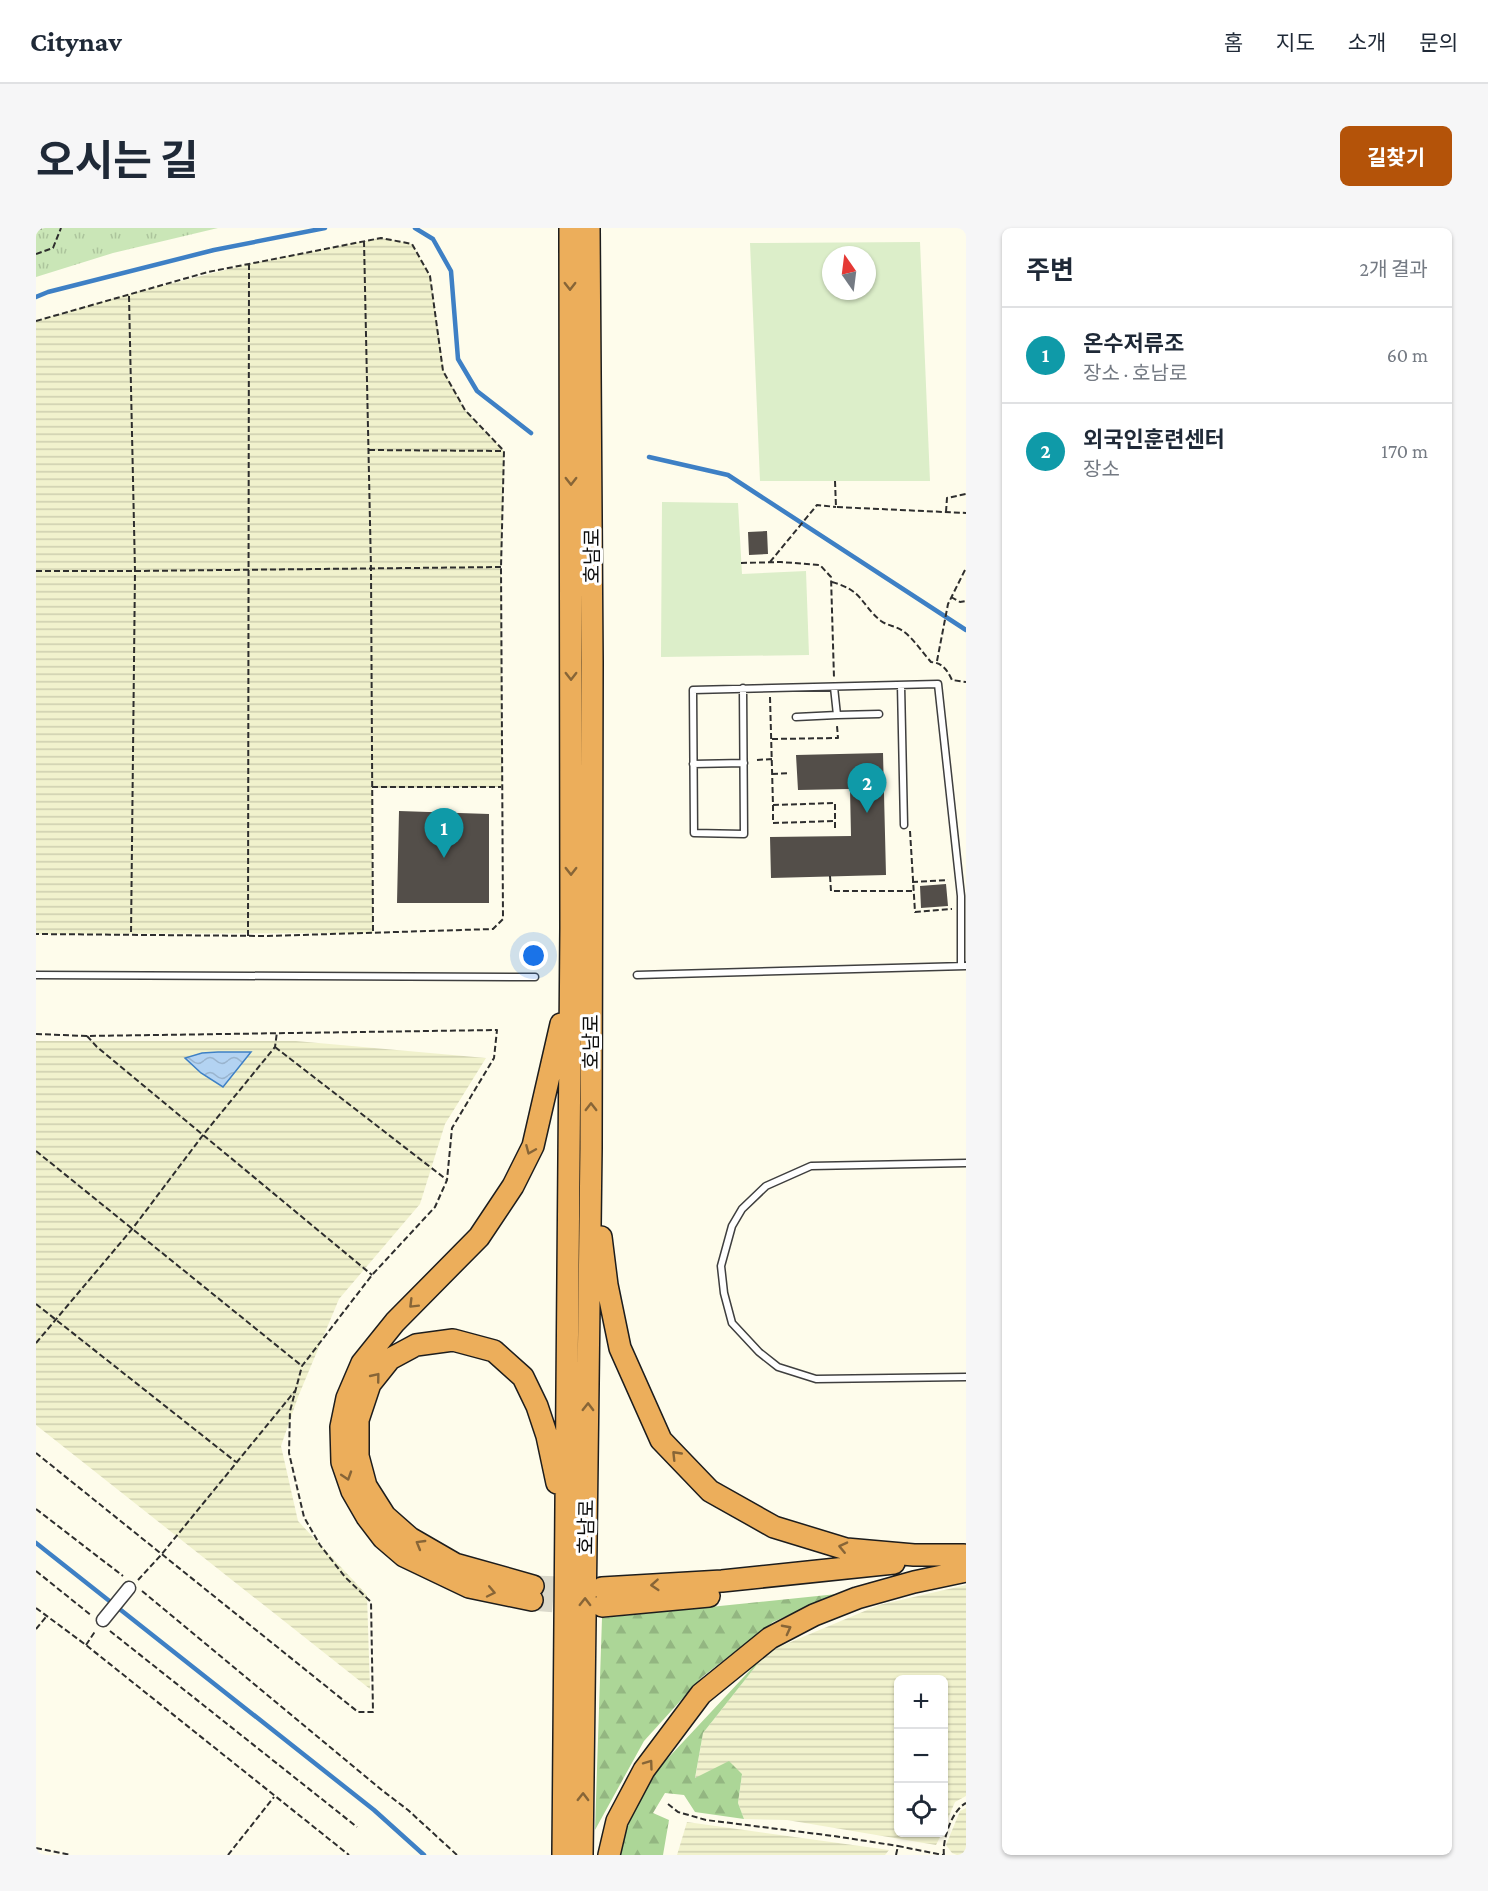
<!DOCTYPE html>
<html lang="ko">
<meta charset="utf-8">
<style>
body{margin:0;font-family:"Crimson Pro","Noto Sans KR",serif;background:#f6f6f7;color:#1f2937}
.controls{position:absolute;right:18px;bottom:18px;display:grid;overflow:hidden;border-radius:9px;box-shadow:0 2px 4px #0004}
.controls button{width:54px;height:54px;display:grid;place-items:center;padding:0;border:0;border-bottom:2px solid #e0e1e3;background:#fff;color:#1f2937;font:30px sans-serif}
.compass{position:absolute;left:786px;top:18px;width:54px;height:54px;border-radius:50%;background:#fff;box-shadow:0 2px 4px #0004;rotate:346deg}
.you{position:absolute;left:498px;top:728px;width:21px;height:21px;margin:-15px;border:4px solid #fff;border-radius:50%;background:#1a73e8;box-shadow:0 0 0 9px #1a73e833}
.badge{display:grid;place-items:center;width:39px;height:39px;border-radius:50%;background:#b45309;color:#fff;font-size:20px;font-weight:700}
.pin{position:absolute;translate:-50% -50px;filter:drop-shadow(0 2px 3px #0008)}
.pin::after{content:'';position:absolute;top:32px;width:21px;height:18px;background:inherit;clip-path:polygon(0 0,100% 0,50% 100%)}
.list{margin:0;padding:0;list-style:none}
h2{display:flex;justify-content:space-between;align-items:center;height:78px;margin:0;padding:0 24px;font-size:26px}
h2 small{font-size:20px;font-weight:400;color:#747a83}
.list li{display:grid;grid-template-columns:39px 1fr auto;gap:18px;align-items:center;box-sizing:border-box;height:96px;padding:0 24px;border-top:2px solid #e0e1e3}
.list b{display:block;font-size:22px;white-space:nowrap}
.list p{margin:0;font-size:20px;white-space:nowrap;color:#747a83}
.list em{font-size:20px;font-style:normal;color:#747a83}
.icon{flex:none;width:33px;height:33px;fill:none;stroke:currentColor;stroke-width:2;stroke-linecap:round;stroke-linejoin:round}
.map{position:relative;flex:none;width:930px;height:1627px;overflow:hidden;border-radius:9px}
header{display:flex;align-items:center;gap:36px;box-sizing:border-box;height:84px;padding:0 30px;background:#fff;border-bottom:2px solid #e0e1e3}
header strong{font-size:28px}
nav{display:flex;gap:33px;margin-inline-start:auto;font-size:21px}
.intro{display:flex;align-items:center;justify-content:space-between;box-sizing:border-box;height:144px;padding:0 36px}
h1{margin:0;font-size:42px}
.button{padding:15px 27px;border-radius:9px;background:#b45309;color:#fff;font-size:21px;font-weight:700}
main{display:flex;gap:36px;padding:0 36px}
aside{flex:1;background:#fff;border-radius:9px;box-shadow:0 2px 4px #0004}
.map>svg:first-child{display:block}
.farmland{fill:url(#farmland-rules)}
.forest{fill:url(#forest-firs)}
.park{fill:url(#park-tufts)}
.pitch{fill:#dceec9;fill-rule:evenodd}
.water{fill:url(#water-waves);stroke:#3e80c5;stroke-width:1.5}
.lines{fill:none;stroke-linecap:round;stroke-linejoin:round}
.stream{stroke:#3e80c5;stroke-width:4.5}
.building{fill:#534e49}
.highway-tunnel{stroke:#dad8ca;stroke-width:21;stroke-dasharray:21 10;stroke-linecap:butt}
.lane-casing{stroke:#3f3f3f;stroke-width:9}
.street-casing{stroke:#3f3f3f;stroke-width:15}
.highway-casing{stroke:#1d1d1d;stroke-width:24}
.path{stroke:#2e2e2e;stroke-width:2;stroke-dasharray:6 3;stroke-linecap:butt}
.lane{stroke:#fff;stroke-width:6}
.street{stroke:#fff;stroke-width:12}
.highway{stroke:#ecae5b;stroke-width:21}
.oneway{stroke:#876537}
.labels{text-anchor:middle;stroke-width:6;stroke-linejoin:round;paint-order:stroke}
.street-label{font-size:20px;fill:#0c0c0c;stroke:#fff}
</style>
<header>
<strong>Citynav</strong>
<nav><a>홈</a><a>지도</a><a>소개</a><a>문의</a></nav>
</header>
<div class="intro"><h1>오시는 길</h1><a class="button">길찾기</a></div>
<main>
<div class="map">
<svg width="930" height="1627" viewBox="0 0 930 1627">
<defs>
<pattern id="farmland-rules" width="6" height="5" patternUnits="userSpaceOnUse" patternTransform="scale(1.5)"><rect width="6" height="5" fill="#f1f2cd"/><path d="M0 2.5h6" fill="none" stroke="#cdceaf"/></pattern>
<pattern id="forest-firs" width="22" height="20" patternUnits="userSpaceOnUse" patternTransform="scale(1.5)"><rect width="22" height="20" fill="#acd697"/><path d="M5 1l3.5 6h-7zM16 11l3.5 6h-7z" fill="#93b681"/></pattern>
<pattern id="park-tufts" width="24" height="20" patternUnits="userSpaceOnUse" patternTransform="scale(1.5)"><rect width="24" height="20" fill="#cae6b7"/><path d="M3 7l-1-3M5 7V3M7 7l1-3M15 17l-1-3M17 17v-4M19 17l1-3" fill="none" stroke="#acc49c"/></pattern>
<pattern id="water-waves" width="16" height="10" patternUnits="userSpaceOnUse" patternTransform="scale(1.5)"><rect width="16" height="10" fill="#b3d3f2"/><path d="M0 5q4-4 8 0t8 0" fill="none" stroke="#99b4ce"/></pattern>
</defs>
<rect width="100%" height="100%" fill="#fefceb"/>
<path class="farmland" d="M345,10L376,16L394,48L408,143L429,182L468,223L465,339L466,559L336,560L337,705L0,706V93L93,66L213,36Z
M0,813H260L450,830L409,896L384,976L303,1071L262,1169L245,1218L262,1293L331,1367L334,1461L0,1197Z
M930,1357V1568L919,1574L908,1600V1452H862V1604L906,1605L900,1617L751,1592L708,1591L702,1575L706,1546L659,1551L667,1505L731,1424L843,1377Z
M930,1580V1627H921L916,1625L910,1617L924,1583Z
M651,1594L853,1622L849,1627H641Z"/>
<path class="forest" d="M801,1366L737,1394L666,1449L608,1513L559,1602L566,1390Z
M731,1424L667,1505L659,1550L693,1533L706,1546L702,1575L708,1591L659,1584L648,1567L629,1565L617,1585L633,1592L627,1627H582L584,1616L605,1559Z"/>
<path class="park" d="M0,0H182L77,25L0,49Z"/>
<path class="pitch" d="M884,14L894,253H724L714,15ZM795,27H831V63H795Z
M626,274L702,275L706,346L770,343L773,427L625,429Z"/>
<path class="water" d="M182,824H215L187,859L165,845L149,830L166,825Z"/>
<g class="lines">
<path class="stream" d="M379,0L397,11L415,43L422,131L441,163L495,205
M0,69L12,64L178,22L289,0
M613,229L692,247L930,402
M0,1315L338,1582L388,1627"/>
</g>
<path class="building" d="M731,303L732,326L713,327L712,304Z
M847,525L850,647L735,650L734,609L815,608L814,561L762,562L760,527Z
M363,583L453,586V675H361Z
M910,656L912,678L885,680L884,658Z"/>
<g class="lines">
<path class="highway-tunnel" d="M497,1358L547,1360
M496,1372L546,1376"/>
<g class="lane-casing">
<path id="lane" d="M865,457L868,597
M798,459L801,487L843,486
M707,460L708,606L658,605L657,462L902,456L925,668V738
M760,489L801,487
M657,536L708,535
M0,747L499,749
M601,747L930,738
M930,935L775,938L730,958L706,981L696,998L685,1038L688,1065L696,1095L723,1124L742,1139L780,1151L930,1149"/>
</g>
<g class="street-casing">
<path id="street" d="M67,1392L93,1360"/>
</g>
<g class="highway-casing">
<path id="highway" d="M565,1009L571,1057L584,1120L625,1212L674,1263L738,1299L810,1321L878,1327H928
M497,1358L419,1336L374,1310L349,1288L330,1258L322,1228V1192L334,1156L354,1131L380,1117L417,1112L458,1123L487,1149L501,1178L511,1208L521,1255
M566,1360L686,1353L858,1335
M496,1372L433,1359L368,1328L347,1310L331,1289L316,1263L306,1234L305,1199L311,1170L326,1135L359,1094L443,1009L477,958L497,918L525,796
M566,1378L673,1368
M527,1627L535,700L534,0
M546,1627L555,920L556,434L553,0
M573,1627L581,1593L608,1542L665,1466L734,1410L778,1387L821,1370L878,1354L930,1343"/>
</g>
<path class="path" d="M0,1L7,0
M328,13L335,341L337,705
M0,26L17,20L25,0
M93,68L99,343L95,707
M0,93L172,44L345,10L376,16L394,48L407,143L429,182L468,223L465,339L467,691L457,701L231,708L0,706
M333,222L468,223
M799,253L800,279L930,285
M910,284L911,270L930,266
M734,334L781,277L800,279
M705,335L745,334L784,337L795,349L798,450
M0,343H99L465,339
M796,354C828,363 824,376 845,393C852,398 860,398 867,403C877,410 886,424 895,434C907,435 911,442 916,452L930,454
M915,369L924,374L930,373
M901,433L912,376L930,340
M734,469L737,577L799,575V601
M736,511L802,510L801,498
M721,532L736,531
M736,546L754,545
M336,559H465
M737,577V595L799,593
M874,603L879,684L916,681
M794,648L795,663H877
M876,654L912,652
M212,708L213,36
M0,806L51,808L461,802L458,830L416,900L411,952L399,979L336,1047L266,1138L254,1183L253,1225L268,1289L284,1317L309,1349L335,1374L337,1484H322L0,1225
M51,808L61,819L336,1047
M239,819L411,952
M0,923L266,1138
M0,1076L200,1234
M0,1115L97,1000L167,907L239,819L241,804
M0,1281L87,1348
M0,1343L56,1388
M102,1352L125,1327L259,1163
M106,1363L347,1563L372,1582L421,1627
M0,1380L50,1417L313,1627
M0,1401L10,1389
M74,1403L321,1599
M50,1417L60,1402
M632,1576L642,1584L670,1592L798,1608L862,1618
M0,1620L35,1627
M192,1627L238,1569
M860,1627L862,1618L907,1627
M908,1627C906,1612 916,1582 930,1575"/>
<use href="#lane" class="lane"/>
<use href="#street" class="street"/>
<use href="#highway" class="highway"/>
</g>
<defs><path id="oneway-chevron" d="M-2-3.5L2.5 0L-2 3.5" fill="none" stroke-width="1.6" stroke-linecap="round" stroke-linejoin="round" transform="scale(1.5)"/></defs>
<g class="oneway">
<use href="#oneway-chevron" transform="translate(534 58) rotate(90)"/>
<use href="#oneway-chevron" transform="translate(535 253) rotate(90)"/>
<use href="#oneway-chevron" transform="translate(535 448) rotate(90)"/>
<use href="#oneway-chevron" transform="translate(535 643) rotate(90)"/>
<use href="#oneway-chevron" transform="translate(555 879) rotate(-90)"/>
<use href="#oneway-chevron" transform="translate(494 922) rotate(113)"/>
<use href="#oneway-chevron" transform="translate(377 1076) rotate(135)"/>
<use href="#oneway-chevron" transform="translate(340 1149) rotate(-51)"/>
<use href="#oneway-chevron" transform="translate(552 1179) rotate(-89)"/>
<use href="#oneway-chevron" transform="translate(640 1227) rotate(-134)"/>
<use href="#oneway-chevron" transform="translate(311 1248) rotate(72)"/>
<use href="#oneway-chevron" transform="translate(384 1316) rotate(-150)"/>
<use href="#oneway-chevron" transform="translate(807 1319) rotate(-167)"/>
<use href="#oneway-chevron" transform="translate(619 1357) rotate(176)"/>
<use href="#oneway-chevron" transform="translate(455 1364) rotate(12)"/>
<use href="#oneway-chevron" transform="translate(549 1374) rotate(-89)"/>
<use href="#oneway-chevron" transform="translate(751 1401) rotate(-28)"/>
<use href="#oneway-chevron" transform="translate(613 1536) rotate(-54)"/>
<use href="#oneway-chevron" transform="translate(547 1569) rotate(-89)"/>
</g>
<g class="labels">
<g class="street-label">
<text transform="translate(556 328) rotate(-90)" y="7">호남로</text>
<text transform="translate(555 814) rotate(-90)" y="7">호남로</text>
<text transform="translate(550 1299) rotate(-89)" y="7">호남로</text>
</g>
</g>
</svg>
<div class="controls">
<button>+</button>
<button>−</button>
<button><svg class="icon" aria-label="locate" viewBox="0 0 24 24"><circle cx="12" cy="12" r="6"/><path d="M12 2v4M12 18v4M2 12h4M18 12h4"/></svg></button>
</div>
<svg class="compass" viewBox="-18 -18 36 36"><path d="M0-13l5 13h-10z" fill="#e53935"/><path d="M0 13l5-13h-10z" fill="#747a83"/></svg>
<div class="you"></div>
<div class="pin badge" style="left:408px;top:630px;background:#0f9aa8">1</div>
<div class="pin badge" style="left:831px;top:585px;background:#0f9aa8">2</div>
</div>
<aside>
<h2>주변<small>2개 결과</small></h2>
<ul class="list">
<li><span class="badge" style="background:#0f9aa8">1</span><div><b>온수저류조</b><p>장소 · 호남로</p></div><em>60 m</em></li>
<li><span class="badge" style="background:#0f9aa8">2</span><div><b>외국인훈련센터</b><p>장소</p></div><em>170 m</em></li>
</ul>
</aside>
</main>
